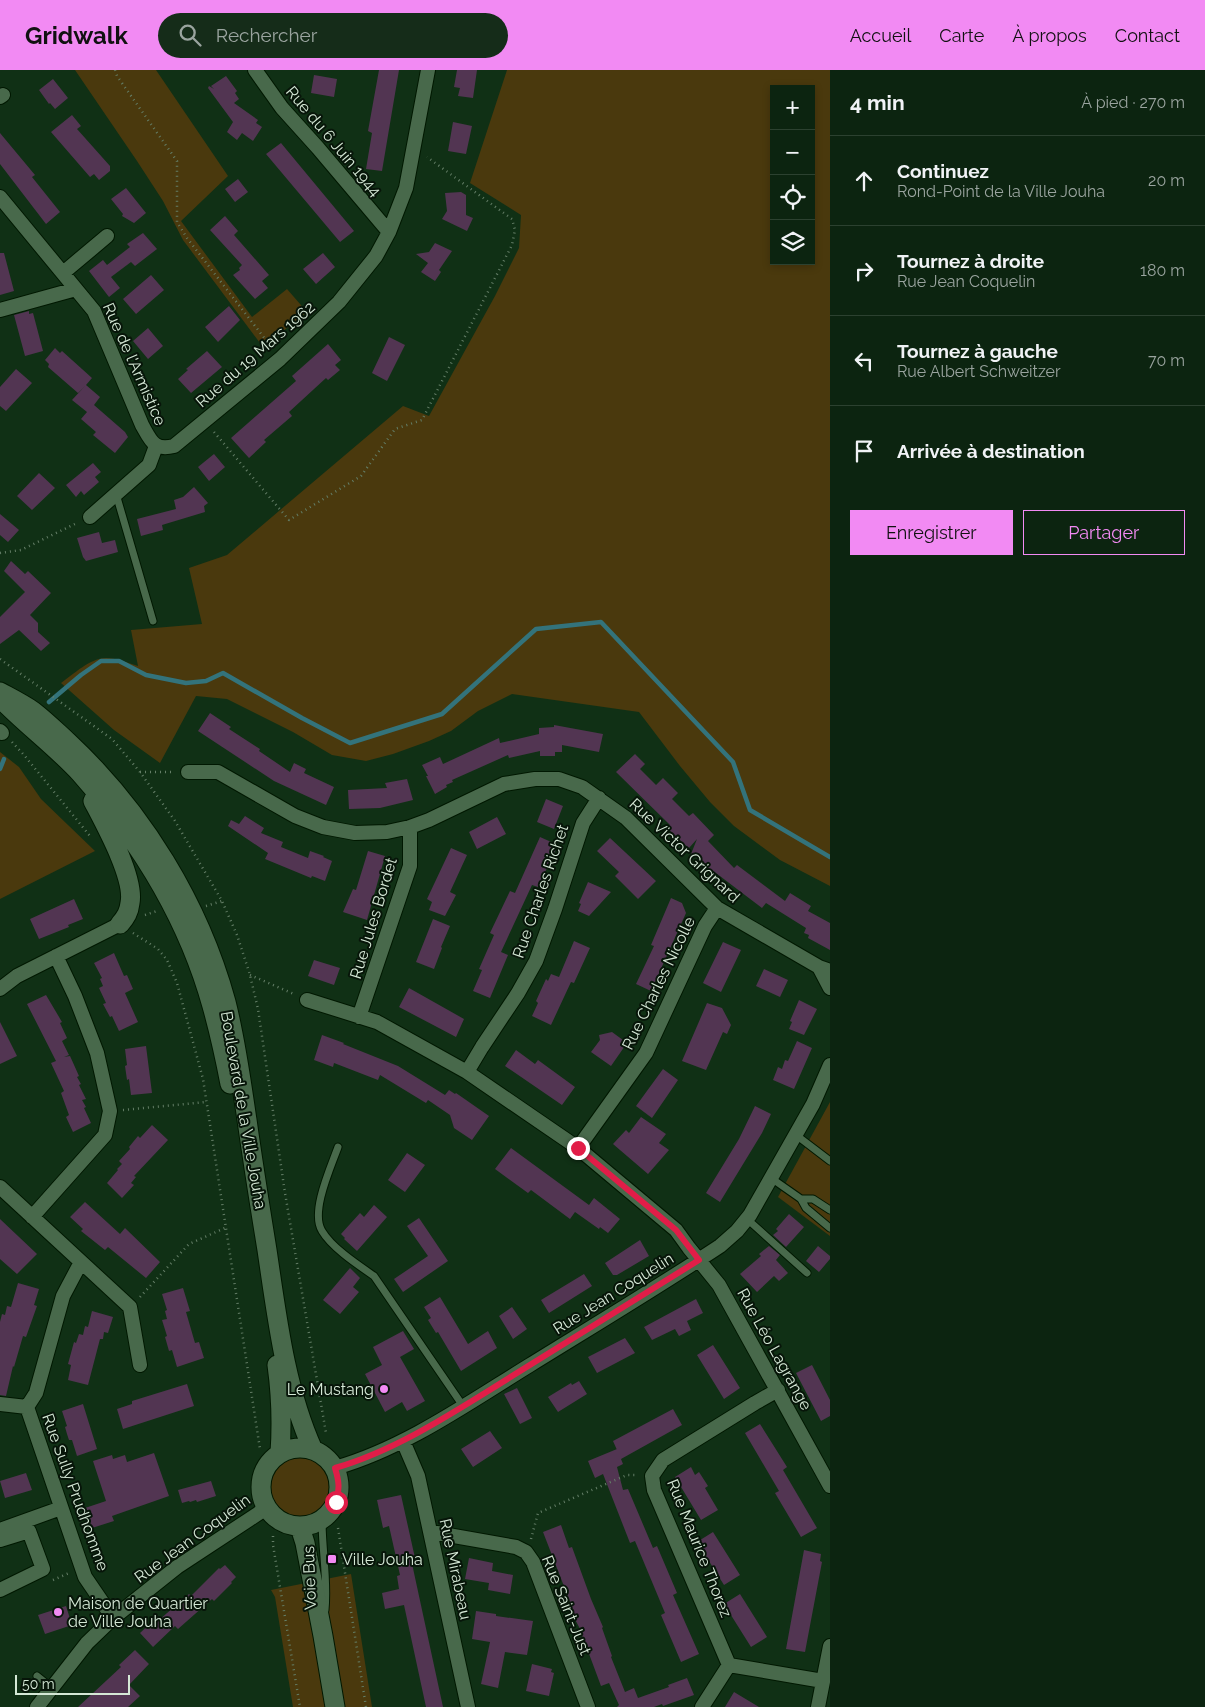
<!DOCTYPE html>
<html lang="fr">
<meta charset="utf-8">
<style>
body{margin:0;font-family:Raleway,sans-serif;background:#152c19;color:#f1f3f6}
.controls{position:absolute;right:15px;top:15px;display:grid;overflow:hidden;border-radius:0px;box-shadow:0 2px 8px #0003}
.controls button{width:45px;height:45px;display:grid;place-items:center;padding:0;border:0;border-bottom:1px solid #2c4130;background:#0c2410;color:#f1f3f6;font:25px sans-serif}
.scale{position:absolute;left:15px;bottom:12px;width:115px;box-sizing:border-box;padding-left:5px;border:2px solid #d5e8d6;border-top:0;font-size:14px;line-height:18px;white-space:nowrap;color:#d5e8d6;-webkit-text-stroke:4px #071509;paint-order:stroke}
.stop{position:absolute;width:15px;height:15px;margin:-11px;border:4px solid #e11d48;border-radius:50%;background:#fff}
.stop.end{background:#e11d48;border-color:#fff;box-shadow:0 1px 5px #0008}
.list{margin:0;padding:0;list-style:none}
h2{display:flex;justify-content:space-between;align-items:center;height:65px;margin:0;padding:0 20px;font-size:21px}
h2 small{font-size:16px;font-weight:400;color:#9aa49f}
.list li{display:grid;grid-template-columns:32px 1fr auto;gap:15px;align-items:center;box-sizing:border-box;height:90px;padding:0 20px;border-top:1px solid #2c4130}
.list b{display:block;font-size:19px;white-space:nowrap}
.list p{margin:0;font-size:16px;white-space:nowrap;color:#9aa49f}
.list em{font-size:16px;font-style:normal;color:#9aa49f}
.actions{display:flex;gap:10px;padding:15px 20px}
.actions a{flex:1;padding:11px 0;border:1px solid #f28af3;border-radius:0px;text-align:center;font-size:18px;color:#f28af3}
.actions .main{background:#f28af3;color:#111}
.icon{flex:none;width:28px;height:28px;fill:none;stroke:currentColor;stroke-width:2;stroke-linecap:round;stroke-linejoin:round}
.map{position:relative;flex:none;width:830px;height:1637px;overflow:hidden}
header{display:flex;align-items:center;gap:30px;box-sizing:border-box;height:70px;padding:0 25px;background:#f28af3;color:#111}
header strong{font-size:24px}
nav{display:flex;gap:28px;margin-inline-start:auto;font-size:18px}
.search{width:350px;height:45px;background:#152c19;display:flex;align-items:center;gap:12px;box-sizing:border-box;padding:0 18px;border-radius:28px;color:#9aa49f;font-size:19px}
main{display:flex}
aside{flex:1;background:#0c2410}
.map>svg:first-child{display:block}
.green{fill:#4a390d;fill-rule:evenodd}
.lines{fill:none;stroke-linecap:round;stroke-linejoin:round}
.stream{stroke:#33737b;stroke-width:4.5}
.building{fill:#523552}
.lane-casing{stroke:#001801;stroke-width:9}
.street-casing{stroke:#001801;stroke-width:16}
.secondary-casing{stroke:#001801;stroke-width:21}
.path{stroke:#647e67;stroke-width:2.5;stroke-dasharray:1 4;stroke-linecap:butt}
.lane{stroke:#48694b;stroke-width:7}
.street{stroke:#48694b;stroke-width:14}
.secondary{stroke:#48694b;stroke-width:19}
.route{stroke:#e11d48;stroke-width:6}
.poi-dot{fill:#f28af3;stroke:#071509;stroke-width:2}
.labels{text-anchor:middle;stroke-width:4;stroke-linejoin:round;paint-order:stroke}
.street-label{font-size:16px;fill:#d5e8d6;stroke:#071509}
.poi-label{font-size:16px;fill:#d5e8d6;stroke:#071509;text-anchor:start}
</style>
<header>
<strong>Gridwalk</strong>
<div class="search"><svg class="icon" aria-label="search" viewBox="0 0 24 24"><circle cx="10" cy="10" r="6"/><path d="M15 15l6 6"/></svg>Rechercher</div>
<nav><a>Accueil</a><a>Carte</a><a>À propos</a><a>Contact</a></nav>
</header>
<main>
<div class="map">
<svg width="830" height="1637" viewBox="0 0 830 1637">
<rect width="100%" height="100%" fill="#103015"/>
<path class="green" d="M75,0H156L228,106L181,151L252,247L287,219L307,242L263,277L183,170L163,131L137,91Z
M507,0H830V816L780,790L734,756L710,732L680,696L639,642L512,624L478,641L451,661L429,671L393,684L366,691L332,685L293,662L227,629L196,626L160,693L114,660L61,613C74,604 90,588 106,588C116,588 128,593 138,596L131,560L202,554L189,498L227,485L403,336L429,346L495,226L519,178L521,145L470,113ZM774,19H811V191H774Z
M0,682L19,697L41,729L95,781L0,829Z
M830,1032V1166L778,1127Z
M270 1417a30 30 0 1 1 60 0a30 30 0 1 1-60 0Z
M351,1504L372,1637H293L275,1527L271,1520Z"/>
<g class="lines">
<path class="stream" d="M49,632L81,605L101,591H119L146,605L186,613L206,611L223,603L302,648L350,673L442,644L536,559L601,552L733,692L750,740L830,787
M0,699L4,689"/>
</g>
<path class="building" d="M379,0H399L382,101L366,99L372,63L368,61Z
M457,0H477L473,28L458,26L460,18L454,17Z
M314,5L337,9L334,27L311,23Z
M226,6L237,21L235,23L239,29L234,33L258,50L256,53L262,57L253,71L242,63L237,70L227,62L233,52L208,18L209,16L214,19L211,16Z
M53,9L68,28L55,39L50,33L49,34L39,20Z
M72,45L81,56L77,59L110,96V101L99,110L94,104L90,107L51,62Z
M453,52L472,56L466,84L448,81Z
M0,63L35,105L32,107L60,142L46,154L0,94Z
M281,73L354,161L340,172L266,84Z
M238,109L248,122L235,132L225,119Z
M126,118L146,143L134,153L122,146L123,144L111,129Z
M461,122L466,125V145L473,148L467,161L442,149L447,141L445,123Z
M225,146L238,161L234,165L269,205L262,211L268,218L255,229L233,205L240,200L239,198L242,195L210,160Z
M143,163L157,179L135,196L131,192L111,207L120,218L109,227L89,201L103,190L107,195L130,177L127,174Z
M435,173L452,181L439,200L441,202L435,211L421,202L428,193L416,184L429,182Z
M0,183H4L14,221L0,225Z
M323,183L335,197L316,214L303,199Z
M151,205L164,220L136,244L123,229Z
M229,236L240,250L218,272L205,257Z
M29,241V244L33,243L43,281L25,286L14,245Z
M148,258L163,276L148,289L133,271Z
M389,267L405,275L387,311L372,303Z
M328,274L341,290L335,295L340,300L328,310L326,308L289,342L292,346L264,370L266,372L249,388L231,368L296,311L292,306Z
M55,278L60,283L62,281L92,308L86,315L100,327L94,335L125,362L128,367L115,383L93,365L96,362L81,349L93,335L87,342L72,330L85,316L78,323L48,297L49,294L45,290Z
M207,281L222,297L191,323L178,309L188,300L186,299Z
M16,299L32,313L6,341L0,336V317Z
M214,384L225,397L209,411L198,397Z
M93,393L101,402L95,407L99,412L84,425L81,421L76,427L66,415Z
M39,403L55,418L32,440L17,426Z
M194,417L208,433L204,436L205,442L162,455L163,460L141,466L137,449L176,439L174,430L183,427Z
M0,444L19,460L8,472L0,465Z
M99,462L102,473L115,470L118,482L86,491L83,487L77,468Z
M11,491L25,504L28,501L51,523L30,545L38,553V562L50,573L41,581L19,560L0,574V547L25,522L4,501Z
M210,643L231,657L229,659L260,679L259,681L290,702L294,693L306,699L304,703L334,717L326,735L274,711L198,661Z
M554,655L603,664L599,682L562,675V682H555V686H540V681L509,688L508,685L452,710L453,712L446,715L447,717L435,724L426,706H428L422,695L440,687L443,694L499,668L500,673L539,664V658L554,657Z
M635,684L645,694L640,699L656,715L663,708L678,723L672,729L689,746L693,743L714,765L708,771L734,798L737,795L785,831L790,823L811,836L808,841L830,853V880L808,868L809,865L804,863L806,858L766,833L762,838L712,800L711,801L694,784L689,789L697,769L689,778L684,774L667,758L670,755L616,702Z
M407,709L413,730L380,738L349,739L348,720L387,718L385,713Z
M546,729L563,736L554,759L537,752Z
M245,746L264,758L261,763L283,772L281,777L308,788L310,781L324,786L323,787L332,791L325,811L312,806L311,808L265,789L268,783L228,756L231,750L239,754Z
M497,747L506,764L477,779L469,762Z
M540,767L558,775L538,817L532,815L501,882L508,885L490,928L473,921L482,900L479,899L494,865L490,863L510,821L515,823Z
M610,768L656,811L638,829L615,806L619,802L597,781Z
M451,778L467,785L450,822L456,825L445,846L429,840L432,832L427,829Z
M368,781L385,786L367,850L343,842L353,819L356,820Z
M588,812L611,822L589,846L578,841L581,834L579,833Z
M671,828L682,833L686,843L651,921L636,914L654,876L651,875Z
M74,829L83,849L68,855L69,857L39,869L30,849Z
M433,849L450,856L441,877L442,878L434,899L416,892Z
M574,871L590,878L574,913L571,912L551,955L532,946L538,933L536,931L546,909L548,911L551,904L559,907Z
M723,872L741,880L721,922L703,913Z
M114,883L124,906L127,905L133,919L125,923L138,952L119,961L112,946L110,947L103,934L106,933L99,918L103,916L100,909L102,908L94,893Z
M314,890L340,898L334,915L308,906Z
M764,899L788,910L780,927L756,916Z
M409,918L464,949L456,967L399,937Z
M46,925L62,952L60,953L67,968L62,971L69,985L64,987L70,986L79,1006L77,1007L81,1014L79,1015L86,1029L82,1030L86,1037L84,1038L91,1053L73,1062L66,1047L69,1045L61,1023L64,1021L51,993L56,991L27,934Z
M799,930L817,939L804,965L789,959L792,952L790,951Z
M707,933L722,938L731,955L727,964L723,962L706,1000L682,991Z
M0,952L17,986L0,994Z
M612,962L627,973L611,996L591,982L600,970L599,965Z
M322,965L344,973L343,974L398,996L445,1025L449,1020L455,1024L456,1023L489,1046L472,1070L454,1058L450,1045L428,1030L426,1033L380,1005L378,1010L334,993L333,997L314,990Z
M797,971L812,978L794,1019L773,1010L778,997L782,999L785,990L788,991Z
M146,976L152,1023L131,1025L129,1009L127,1010L125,996L127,995L125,979Z
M516,980L535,994L538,990L575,1017L562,1035L505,996Z
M663,999L678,1010L652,1048L636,1036Z
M755,1036L771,1044L762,1063L720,1132L706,1123L739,1069Z
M641,1047L666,1064L659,1073L669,1080L648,1104L613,1074L626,1060L629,1063Z
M152,1055L168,1070L134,1106L136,1107L131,1113L134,1115L122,1128L107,1113L118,1100L117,1099L122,1094L119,1091L130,1079L129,1077L138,1066L140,1068Z
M511,1078L589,1135L594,1128L620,1149L608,1163L600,1157L599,1159L575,1142L570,1149L531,1120L528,1123L495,1099Z
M407,1083L425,1095L405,1122L388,1110Z
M85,1132L120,1164L125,1158L160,1192L146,1208L108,1177L105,1180L81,1161L83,1159L70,1147Z
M374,1135L387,1147L357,1181L344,1169L345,1168L341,1164L360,1143L364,1147Z
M789,1144L804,1157L786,1177L773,1165L778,1161L776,1159Z
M419,1148L448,1191L403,1222L394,1209L428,1186L407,1156Z
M0,1149L37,1184L17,1204L0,1189Z
M640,1170L649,1186L617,1205H613L605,1193Z
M769,1176L780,1185L776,1190L788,1203L779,1211L774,1206L757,1222L740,1204L761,1186L759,1184Z
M818,1176L830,1186V1189L819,1202L806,1191Z
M350,1198L360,1208L353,1217L359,1222L340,1244L323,1230Z
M584,1204L592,1216L549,1243L541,1230Z
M18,1213L39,1219L34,1235L37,1236L26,1267L23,1266L14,1297L13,1296L6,1326L0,1325V1252L2,1244L5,1245L7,1236L11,1237Z
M183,1218L190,1241L186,1242L195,1273L199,1272L204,1288L177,1297L172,1280L169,1281L165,1267L167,1266L162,1250L167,1249L165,1241L167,1240L162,1224Z
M440,1227L468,1274L488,1261L497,1278L461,1301L438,1262L436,1263L428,1250L431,1248L424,1237Z
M696,1229L703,1243L687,1251L691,1260L679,1266L675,1259L652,1270L644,1257Z
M512,1237L527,1259L513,1269L499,1246Z
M92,1241L113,1247L108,1263L104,1262L103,1269H100L88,1315L68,1310L71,1295L68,1294L74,1272L76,1273L79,1264L83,1265L85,1256L88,1257Z
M403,1261L414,1279L400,1287L425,1331L407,1341L402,1332L385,1342L365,1304L382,1295L373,1277Z
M625,1268L635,1283L597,1303L588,1287Z
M713,1275L740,1318L724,1329L697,1285Z
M812,1295L830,1330V1346L821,1351L796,1303Z
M579,1311L587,1324L558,1342L548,1327L571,1313L572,1315Z
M187,1314L194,1336L123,1359L117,1339L132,1334V1331Z
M517,1318L532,1348L520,1354L504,1324Z
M83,1334L97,1379L77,1386L72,1370H69L67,1364L65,1357L67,1356L62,1341Z
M673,1339L682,1355L621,1389L613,1371Z
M760,1354L787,1397L783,1400L817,1458L801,1467L775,1423L779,1421L745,1363Z
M490,1361L502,1378L473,1397L461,1379Z
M617,1379L623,1394L617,1397L623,1420L628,1419L653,1478L657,1476L677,1523L673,1525L699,1584L681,1592L661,1545L665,1543L635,1471L630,1473L603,1404L595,1408L588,1391Z
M154,1383L169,1426L112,1446L114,1451L92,1458L85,1438L106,1431L93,1391L112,1385L113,1389L125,1385L127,1392Z
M691,1397L695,1405L699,1402L708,1416L705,1418L718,1440L701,1450L675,1407Z
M26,1403L32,1420L5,1428L0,1411Z
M211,1411L216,1426L197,1432L196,1430L190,1432L189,1431L182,1433L178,1420Z
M401,1425L415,1488L411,1489L443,1637H426L404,1535L385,1539L382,1523L399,1519L397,1506L400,1505L389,1456L383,1458L377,1430Z
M561,1455L569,1478L572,1477L591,1529L603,1557L602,1558L612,1586L611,1587L625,1622L634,1618L638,1628L669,1617L668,1615L687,1608L694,1625L663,1636L662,1634L654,1637H617L619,1635L609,1613L601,1616L579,1557L569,1538L572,1537L543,1462Z
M713,1462L740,1505L724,1515L697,1472Z
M804,1480L821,1484L820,1491L822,1492L805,1582L786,1579Z
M469,1488L493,1493L492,1501L513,1505L510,1524L488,1520L489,1513L465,1509Z
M225,1495L236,1507L231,1512L232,1513L214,1531L212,1529L178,1559L175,1556L153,1577L140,1563L156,1548L159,1550L189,1524L191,1526L219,1498L220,1499Z
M740,1524L767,1567L751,1577L724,1534Z
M66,1536L72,1555L45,1564L38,1545Z
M476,1541L496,1544V1546L533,1551L527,1585L505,1582L498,1618L481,1614L490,1572L472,1569Z
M135,1580L149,1594L129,1615L140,1626L128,1637H78L121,1597L119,1595Z
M532,1594L552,1599L551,1602L554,1603L549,1626L526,1621Z
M734,1622L759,1637H725Z"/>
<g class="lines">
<g class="lane-casing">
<path id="lane" d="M116,424L153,551
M796,1065L830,1091
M338,1077C331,1097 310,1142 322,1161C332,1178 358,1195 374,1206L463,1336
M771,1108L801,1129L806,1138L830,1158
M801,1129H813L830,1140
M747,1149L807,1203
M322,1450C322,1480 328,1510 325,1540
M37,1606L52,1618"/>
</g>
<g class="street-casing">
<path id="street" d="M255,0L282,38L318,78L389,162
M0,27L3,25
M0,127L94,241L142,355C151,371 154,381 174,376L280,289L339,232L376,186L389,162L406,118L428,0
M63,203L107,166
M0,240L76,219
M90,447L149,395L156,376
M0,661L2,663
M188,702H218L295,746L323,757L355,763L387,762L410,757L429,750L504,714L535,709H559L582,717L626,748L717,838L819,897L830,901
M819,897L830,918
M0,919L17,906L120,854
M307,930L377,952L467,1002L578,1078L676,1160L689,1178L719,1215L830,1416
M359,947L410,796V757
M467,1002L482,977L518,923L536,891L555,839L583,753L599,728
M578,1078L646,983L705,856L717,838
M0,1117L130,1237L140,1295
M32,1147L105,1065L110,1041L97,983L75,926L56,886
M81,1192L63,1226L36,1323L27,1337L85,1507L113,1548
M0,1334L27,1337
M403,1371L418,1406L468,1637
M335,1398C405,1378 468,1333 530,1295C593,1256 658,1217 720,1176L737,1161L750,1145L813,1034L830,995
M0,1460L61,1438
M431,1462L516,1477L526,1482L533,1492L588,1637
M0,1470L29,1461L43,1499L0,1520
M729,1595L654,1420L652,1406L663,1390L755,1333L778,1320
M37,1637L87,1573L113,1548L177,1497L259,1443L265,1437
M702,1637L729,1595L823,1611
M818,1637L830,1576"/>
</g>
<g class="secondary-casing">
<path id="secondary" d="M0,622C11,628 23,634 33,641C46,651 57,662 68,672C143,742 199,834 226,932C236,971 241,1010 247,1050C253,1093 260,1137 267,1180C277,1247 285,1318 313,1380
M5,633C29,657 57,678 80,703C139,770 188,849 212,936C219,961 225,988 230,1014
M93,731C105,754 135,808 130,833C129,842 126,847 120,854
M277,1295C281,1324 282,1354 280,1383
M261 1417a39 39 0 1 1 78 0a39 39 0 1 1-78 0Z
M300,1457L305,1473L323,1566L335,1637"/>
</g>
<path class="path" d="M115,0L117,6L177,91V152L187,168L272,278
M214,362L289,450L361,406L395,359L422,350L512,175L515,160L512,149L427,87
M0,483L21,480L77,453
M0,589L112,669L140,702L175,751L222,831L237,865L250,905L258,939L285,1123L326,1363
M12,672L24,685L90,766
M140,702H173
M206,836L222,831
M145,845L157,841
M133,863L158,879L167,890L177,913L203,1009L260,1379
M250,905L294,924
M123,1040L206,1032
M140,1227L189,1174L225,1158
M338,1458L366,1637
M273,1466V1475L300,1637
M531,1469L538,1443L627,1405H638
M53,1510L69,1503"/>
<use href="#lane" class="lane"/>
<use href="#street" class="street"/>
<use href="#secondary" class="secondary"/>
</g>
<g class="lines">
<path class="route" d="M336,1432C340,1419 339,1411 335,1398C397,1380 454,1342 509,1308C572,1269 636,1229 699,1190L676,1160L578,1078"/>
</g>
<g class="poi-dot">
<circle cx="384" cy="1319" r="5"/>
<rect x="327" y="1484" width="10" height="10" rx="2.5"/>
<circle cx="58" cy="1542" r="5"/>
</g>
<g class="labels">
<g class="street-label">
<text transform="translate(334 71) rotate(50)" y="6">Rue du 6 Juin 1944</text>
<text transform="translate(255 284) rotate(-41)" y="6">Rue du 19 Mars 1962</text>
<text transform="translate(135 294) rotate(66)" y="6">Rue de l'Armistice</text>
<text transform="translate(685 780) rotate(43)" y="6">Rue Victor Grignard</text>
<text transform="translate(540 821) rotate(-71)" y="6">Rue Charles Richet</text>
<text transform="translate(373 848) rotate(-73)" y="6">Rue Jules Bordet</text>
<text transform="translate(658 913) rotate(-64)" y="6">Rue Charles Nicolle</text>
<text transform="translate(244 1040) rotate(80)" y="6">Boulevard de la Ville Jouha</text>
<text transform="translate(613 1223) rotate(-32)" y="6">Rue Jean Coquelin</text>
<text transform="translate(775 1279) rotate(61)" y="6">Rue Léo Lagrange</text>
<text transform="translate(76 1422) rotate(70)" y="6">Rue Sully Prudhomme</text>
<text transform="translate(192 1468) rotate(-36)" y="6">Rue Jean Coquelin</text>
<text transform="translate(700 1478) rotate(68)" y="6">Rue Maurice Thorez</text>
<text transform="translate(456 1499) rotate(78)" y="6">Rue Mirabeau</text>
<text transform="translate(309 1508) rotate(-92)" y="6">Voie Bus</text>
<text transform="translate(567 1535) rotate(68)" y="6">Rue Saint-Just</text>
</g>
<g class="poi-label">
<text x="374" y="1325" text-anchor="end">Le Mustang</text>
<text x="342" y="1495">Ville Jouha</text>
<text x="68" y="1539">Maison de Quartier<tspan x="68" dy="18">de Ville Jouha</tspan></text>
</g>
</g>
</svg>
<div class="controls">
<button>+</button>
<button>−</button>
<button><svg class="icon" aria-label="locate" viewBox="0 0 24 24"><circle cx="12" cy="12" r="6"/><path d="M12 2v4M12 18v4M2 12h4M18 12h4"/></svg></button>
<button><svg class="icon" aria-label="layers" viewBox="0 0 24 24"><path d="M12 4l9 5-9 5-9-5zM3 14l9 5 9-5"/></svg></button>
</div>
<div class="scale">50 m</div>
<div class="stop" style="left:336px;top:1432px"></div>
<div class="stop end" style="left:578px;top:1078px"></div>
</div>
<aside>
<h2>4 min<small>À pied · 270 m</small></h2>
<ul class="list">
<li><svg class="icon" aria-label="ahead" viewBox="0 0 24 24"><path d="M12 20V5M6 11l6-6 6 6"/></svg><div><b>Continuez</b><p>Rond-Point de la Ville Jouha</p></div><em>20 m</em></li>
<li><svg class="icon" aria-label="right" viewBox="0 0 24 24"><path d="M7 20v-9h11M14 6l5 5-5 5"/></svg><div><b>Tournez à droite</b><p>Rue Jean Coquelin</p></div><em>180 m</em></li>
<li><svg class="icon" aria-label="left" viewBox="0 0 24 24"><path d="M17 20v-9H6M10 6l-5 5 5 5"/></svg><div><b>Tournez à gauche</b><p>Rue Albert Schweitzer</p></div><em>70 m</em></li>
<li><svg class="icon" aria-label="arrive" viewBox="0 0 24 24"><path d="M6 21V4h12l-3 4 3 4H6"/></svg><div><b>Arrivée à destination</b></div></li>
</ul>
<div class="actions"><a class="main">Enregistrer</a><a>Partager</a></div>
</aside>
</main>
